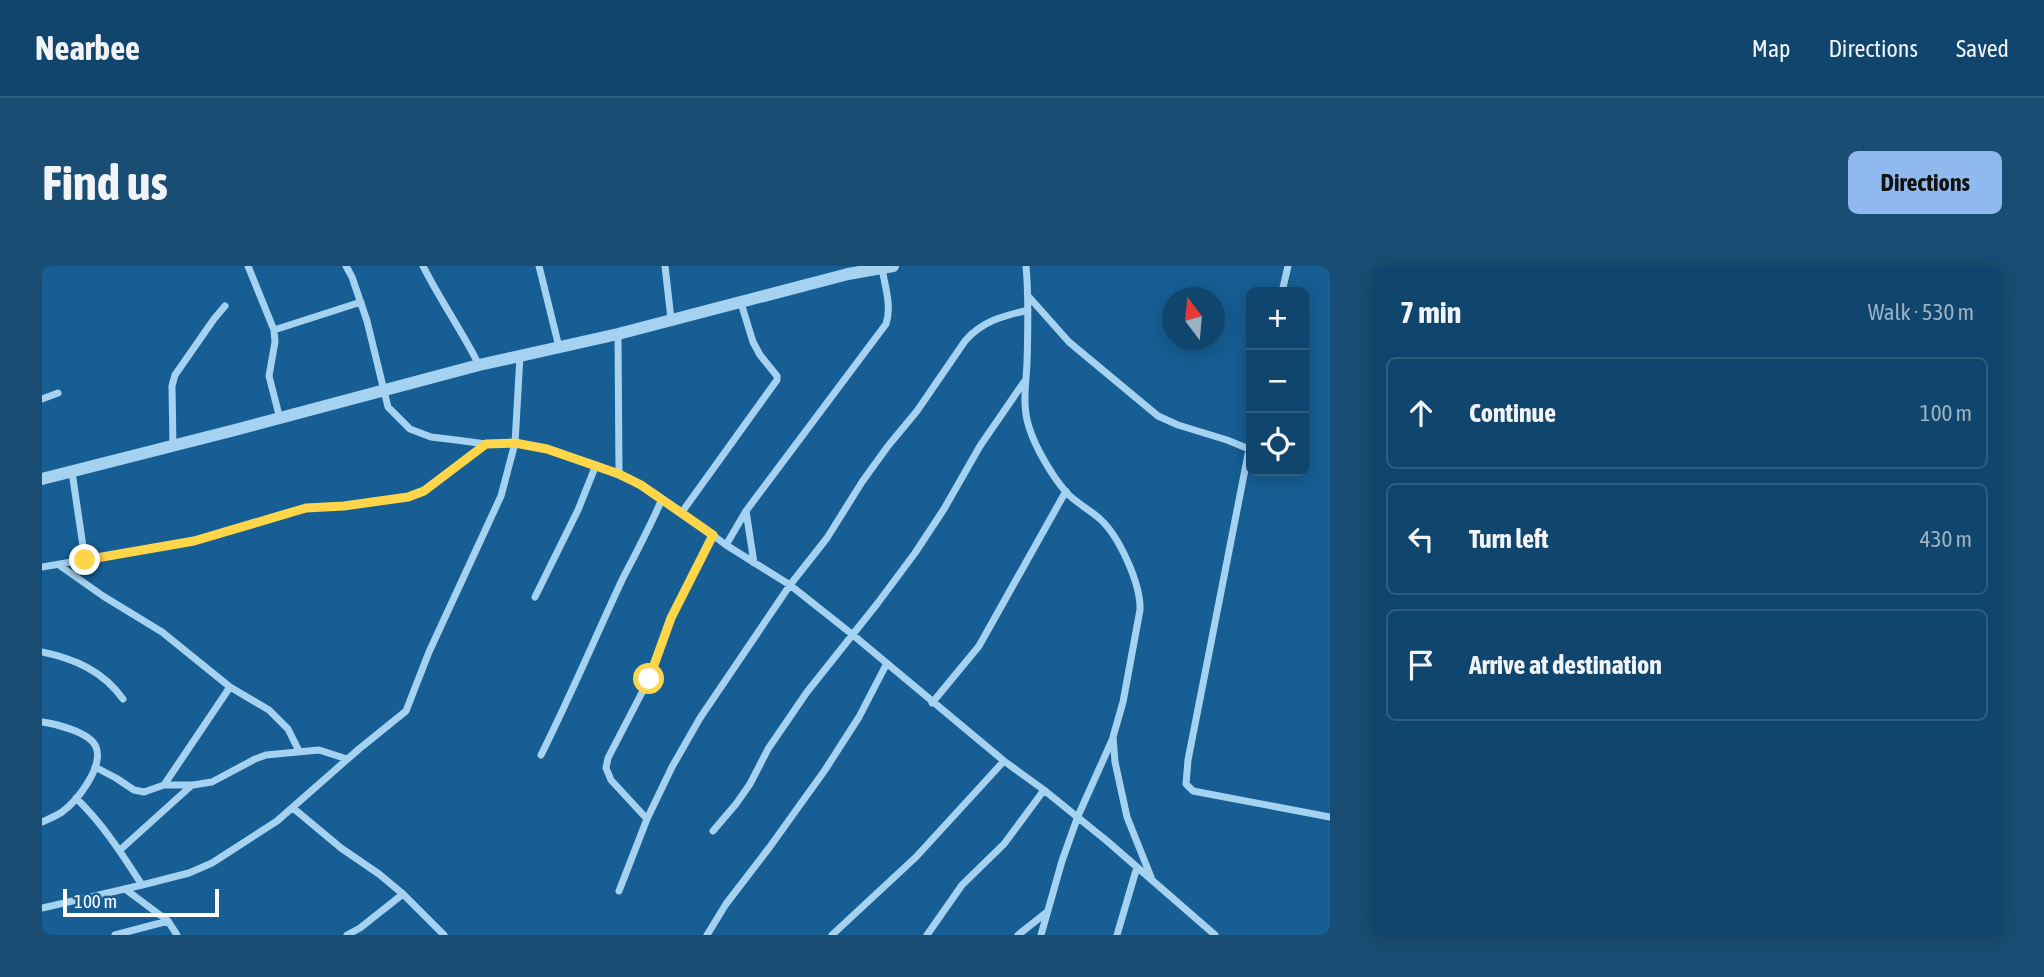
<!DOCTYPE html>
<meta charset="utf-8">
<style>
body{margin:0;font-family:"Asap Condensed",sans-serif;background:#194d73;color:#f1f3f6}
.controls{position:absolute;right:21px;top:21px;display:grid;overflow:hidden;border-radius:10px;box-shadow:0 4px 18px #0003}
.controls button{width:63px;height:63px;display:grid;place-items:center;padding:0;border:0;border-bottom:2px solid #305e81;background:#10466e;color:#f1f3f6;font:35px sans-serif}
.compass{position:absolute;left:1120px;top:21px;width:63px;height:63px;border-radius:50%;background:#10466e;box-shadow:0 4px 18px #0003;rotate:344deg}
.scale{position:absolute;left:21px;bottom:18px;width:156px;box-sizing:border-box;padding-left:7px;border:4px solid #fff;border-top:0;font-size:19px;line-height:24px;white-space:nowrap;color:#fff;-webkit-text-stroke:5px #165e93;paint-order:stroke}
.stop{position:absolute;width:21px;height:21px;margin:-16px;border:5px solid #ffd54a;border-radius:50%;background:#fff}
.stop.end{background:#ffd54a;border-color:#fff;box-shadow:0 2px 7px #0008}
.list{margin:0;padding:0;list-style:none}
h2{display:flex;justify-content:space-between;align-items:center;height:91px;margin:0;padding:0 28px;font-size:30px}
h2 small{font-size:23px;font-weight:400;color:#9cb1c2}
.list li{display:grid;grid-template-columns:46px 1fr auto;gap:21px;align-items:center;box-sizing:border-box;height:112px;margin:0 14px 14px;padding:0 14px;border:2px solid #305e81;border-radius:10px}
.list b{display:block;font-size:26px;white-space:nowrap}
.list em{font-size:23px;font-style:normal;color:#9cb1c2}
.icon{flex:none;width:38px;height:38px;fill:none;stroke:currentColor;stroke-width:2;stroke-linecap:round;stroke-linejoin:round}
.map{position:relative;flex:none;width:1288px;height:669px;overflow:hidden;border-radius:10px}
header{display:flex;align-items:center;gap:42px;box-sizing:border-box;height:98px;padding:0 35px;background:#10466e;border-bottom:2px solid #305e81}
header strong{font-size:33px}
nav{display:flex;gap:38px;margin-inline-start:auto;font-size:24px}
.intro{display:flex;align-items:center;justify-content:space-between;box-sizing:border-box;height:168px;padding:0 42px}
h1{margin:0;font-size:49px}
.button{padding:18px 32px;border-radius:10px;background:#90b9f0;color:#111;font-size:24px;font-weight:700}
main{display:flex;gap:42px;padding:0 42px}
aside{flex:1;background:#10466e;border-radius:10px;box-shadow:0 4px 18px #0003}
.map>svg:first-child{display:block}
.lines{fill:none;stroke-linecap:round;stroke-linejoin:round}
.minor{stroke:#a5d2f1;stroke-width:7}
.tertiary{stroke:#a5d2f1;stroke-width:12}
.route{stroke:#ffd54a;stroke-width:9}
</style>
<header>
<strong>Nearbee</strong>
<nav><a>Map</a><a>Directions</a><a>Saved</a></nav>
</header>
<div class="intro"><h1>Find us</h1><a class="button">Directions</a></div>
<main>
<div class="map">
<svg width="1288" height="669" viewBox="0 0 1288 669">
<rect width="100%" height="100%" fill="#165e93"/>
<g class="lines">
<path class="minor" d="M206,0L232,64L233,76L227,110L238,153
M304,0L310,11L325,55L346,141L368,163L389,171L414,174L444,178L473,177L505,183L554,199L599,219L640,246L684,279L748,319L811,369L962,495L1002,524L1065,575L1173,669
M381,0C398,34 420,65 437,99
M497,0L517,81
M623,0L629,53
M984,0C987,32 986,64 985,97C984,118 980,140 987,161C993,181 1010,210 1024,226C1034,237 1047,243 1058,253C1077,270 1099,318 1098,344L1081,436L1071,471L1073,496L1085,551L1109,611
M1240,26L1246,0
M987,31L1027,76L1116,150L1136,159L1185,174L1207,183
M232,64L319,36
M576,68L577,208
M0,133L16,127
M1209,173L1146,494L1144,518L1151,525L1288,551
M131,180L130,120L133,109L172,53L183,40
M30,206L43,294
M704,245L712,297
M640,246L735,114V110L718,89L711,76L699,37
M684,279L704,245L844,58C850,40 843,21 840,2
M17,299L61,330L120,366L188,421L227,444L246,463L257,485
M0,301L152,275L264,242L302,240L366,231L382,225L444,178
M493,331L536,244L554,199
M0,386C33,393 61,405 81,433
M890,437L937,380L1024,225
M0,456C14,458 48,466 54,481C62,501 35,535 20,546C14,550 7,553 0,556
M499,489C528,431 553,372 580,314C594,287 608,261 620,233
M53,501L74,512L92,524L102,526L122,519H151L170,516L213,493L224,489L277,484L305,493
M122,519L188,421
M34,532C61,558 80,588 100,619
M251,542L299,582L337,608L361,628L402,669
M605,553L569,514L564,502L566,492L607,413L629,352L671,269
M671,565L694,538L708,518L726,483L765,426L835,338L873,287L902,243L938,180L982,116
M78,584L150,519
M83,623L126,655L135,669
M577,625L605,553L630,501L658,452L748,319L785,272L820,216L846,180L875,145L923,75C940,55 961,50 986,44
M0,642L100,619L147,607L170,597L235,555L317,483L364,445L387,386L459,230L473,177L478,90
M73,669L126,655
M305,669L318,662L361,628
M665,669L684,638L727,582L783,504L817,451L845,397
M790,669L874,591L962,495
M885,669L920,619L962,578L1002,524
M976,669L1005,646
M999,669L1020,595L1036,550L1071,472
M1075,669L1095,601"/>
<path class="tertiary" d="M0,213L189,165L437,99L576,68L806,8L851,0"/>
</g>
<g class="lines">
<path class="route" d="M43,294L152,275L264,242L302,240L366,231L382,225L444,178L473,177L505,183L577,208L599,219L671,269L629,352L607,413"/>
</g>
</svg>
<div class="controls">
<button>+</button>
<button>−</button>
<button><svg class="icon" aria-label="locate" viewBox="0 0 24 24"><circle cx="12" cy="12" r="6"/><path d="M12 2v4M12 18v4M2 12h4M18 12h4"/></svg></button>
</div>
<svg class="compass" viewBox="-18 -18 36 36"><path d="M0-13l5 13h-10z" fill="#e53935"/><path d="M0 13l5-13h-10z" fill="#9cb1c2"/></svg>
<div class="scale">100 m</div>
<div class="stop" style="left:607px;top:413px"></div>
<div class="stop end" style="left:43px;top:294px"></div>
</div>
<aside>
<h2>7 min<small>Walk · 530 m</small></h2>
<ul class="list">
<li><svg class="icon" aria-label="ahead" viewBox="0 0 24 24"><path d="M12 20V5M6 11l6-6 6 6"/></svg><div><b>Continue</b></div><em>100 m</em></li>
<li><svg class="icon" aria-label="left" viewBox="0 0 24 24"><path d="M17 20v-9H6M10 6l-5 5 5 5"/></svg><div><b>Turn left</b></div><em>430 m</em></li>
<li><svg class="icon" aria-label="arrive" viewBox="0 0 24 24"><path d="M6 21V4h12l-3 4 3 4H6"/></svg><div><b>Arrive at destination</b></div></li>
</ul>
</aside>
</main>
